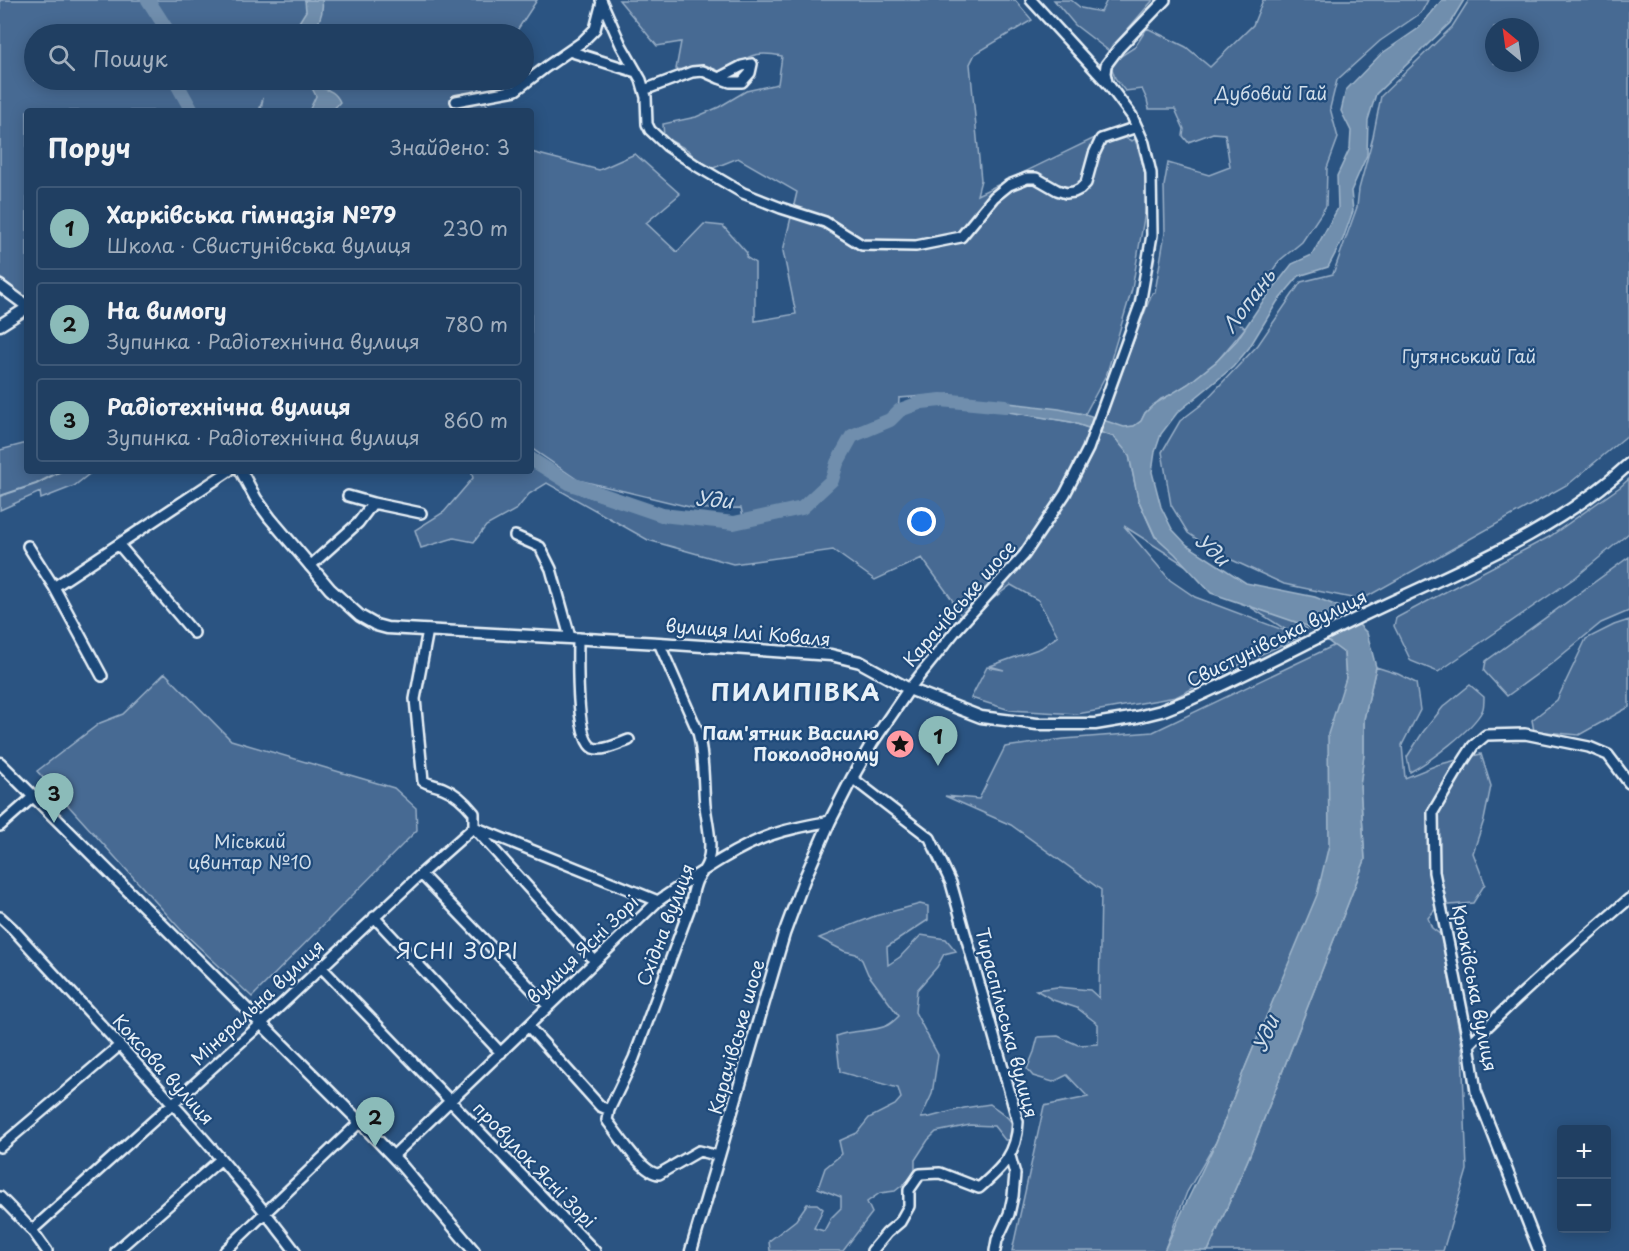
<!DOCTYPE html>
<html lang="uk">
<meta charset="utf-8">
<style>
body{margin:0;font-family:"Playpen Sans",sans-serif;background:#2d4a6b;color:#f1f3f6}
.controls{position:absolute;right:18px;bottom:18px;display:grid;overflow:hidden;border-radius:6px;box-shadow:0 3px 15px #0003}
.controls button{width:54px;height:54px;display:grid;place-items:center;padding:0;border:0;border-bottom:2px solid #3d5877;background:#203f62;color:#f1f3f6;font:30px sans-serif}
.compass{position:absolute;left:1485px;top:18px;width:54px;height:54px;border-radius:50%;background:#203f62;box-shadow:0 3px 15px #0003;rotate:331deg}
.you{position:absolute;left:922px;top:522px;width:21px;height:21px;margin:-15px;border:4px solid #fff;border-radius:50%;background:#1a73e8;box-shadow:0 0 0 9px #1a73e833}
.badge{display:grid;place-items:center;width:39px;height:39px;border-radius:50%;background:#8bbbb9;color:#111;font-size:20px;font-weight:700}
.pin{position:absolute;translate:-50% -50px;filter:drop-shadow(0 2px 3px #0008)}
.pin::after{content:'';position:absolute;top:32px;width:21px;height:18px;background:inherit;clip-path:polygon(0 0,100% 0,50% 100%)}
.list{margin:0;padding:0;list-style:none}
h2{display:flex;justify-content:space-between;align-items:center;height:78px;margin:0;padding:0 24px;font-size:26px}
h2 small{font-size:20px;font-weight:400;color:#a2afbe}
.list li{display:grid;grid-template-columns:39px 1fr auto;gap:18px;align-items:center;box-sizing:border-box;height:84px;margin:0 12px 12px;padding:0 12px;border:2px solid #3d5877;border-radius:6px}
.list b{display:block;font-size:22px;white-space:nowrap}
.list p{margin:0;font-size:20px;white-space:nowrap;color:#a2afbe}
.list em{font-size:20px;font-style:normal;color:#a2afbe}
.icon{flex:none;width:33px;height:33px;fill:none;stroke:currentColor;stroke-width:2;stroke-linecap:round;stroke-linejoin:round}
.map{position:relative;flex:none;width:1629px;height:1251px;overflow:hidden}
.search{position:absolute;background:#203f62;box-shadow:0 3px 15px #0003;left:24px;top:24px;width:510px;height:66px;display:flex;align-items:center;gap:15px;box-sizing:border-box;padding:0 21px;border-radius:33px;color:#a2afbe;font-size:22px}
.panel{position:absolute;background:#203f62;box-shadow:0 3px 15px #0003;left:24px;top:108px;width:510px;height:366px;border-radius:6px}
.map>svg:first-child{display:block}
.green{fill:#476b93;stroke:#98aec6;stroke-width:1.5;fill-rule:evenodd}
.water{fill:#708ead;stroke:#a0b6cb;stroke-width:1.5}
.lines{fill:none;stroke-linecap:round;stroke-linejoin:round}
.stream{stroke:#a0b6cb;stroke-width:2}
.river{stroke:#708ead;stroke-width:14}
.minor-casing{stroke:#e8f1f8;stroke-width:14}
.major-casing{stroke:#e8f1f8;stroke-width:15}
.minor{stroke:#1f4a7a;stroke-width:9}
.major{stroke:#1f4a7a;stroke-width:10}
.labels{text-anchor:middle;stroke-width:4.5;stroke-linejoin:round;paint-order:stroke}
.park-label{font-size:18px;fill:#d0dde9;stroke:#1f4a7a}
.street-label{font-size:18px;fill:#e8f1f8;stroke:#1f4a7a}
.poi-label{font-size:18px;font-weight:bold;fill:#e8f1f8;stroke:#1f4a7a;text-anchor:end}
.water-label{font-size:20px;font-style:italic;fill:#d0dde9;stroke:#1f4a7a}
.quarter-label{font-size:21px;letter-spacing:1.5px;fill:#e8f1f8;stroke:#1f4a7a}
.district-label{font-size:24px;font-weight:bold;letter-spacing:1.5px;fill:#e8f1f8;stroke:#1f4a7a}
</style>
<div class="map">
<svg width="1629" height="1251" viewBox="0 0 1629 1251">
<rect width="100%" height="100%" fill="#2b5482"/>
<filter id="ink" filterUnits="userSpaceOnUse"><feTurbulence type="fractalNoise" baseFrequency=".0167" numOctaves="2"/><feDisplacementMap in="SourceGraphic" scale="12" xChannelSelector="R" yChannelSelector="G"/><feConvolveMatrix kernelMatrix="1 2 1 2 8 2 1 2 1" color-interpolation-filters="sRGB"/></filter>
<g filter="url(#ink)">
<path class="green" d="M0,0H537L516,32L519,34H34V80H485L478,91L491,111H261L263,98L259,111H27V298L0,278Z
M619,0H1015L1032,20L975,54L970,64L981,180L977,195L1105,133L1123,137L1132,141L1135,139L1146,174L1145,212L1132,289L1107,373L1085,414L950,398L951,394L899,398L898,418L907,413L927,405L959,403L1071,422L1115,437L1129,455L1138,499L1155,537L1307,629L1296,635L1300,637L1253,658L1176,697L1077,714L1010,710L971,698L987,667L1004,670L990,666L1041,648L1058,636L1038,600L1011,585L964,621L951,598L922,558L875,580L833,550L733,564L648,540L547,483L529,494L517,509L486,526L474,542L454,538L421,548L415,530L444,512L473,478L471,471H531V464L581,494L649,515L745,525L741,508L698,509L578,480L531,448V152L599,170L635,154L680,194L646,223L677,252L704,224L723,226L747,253L746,257L755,263V321L796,314L783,251L797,192L738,158L706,171L688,150L664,137L663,124L696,117L719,107L746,91L778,84L782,56C772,54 759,52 749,57C742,61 736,67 728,69C712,74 693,71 676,69L681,42L657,46ZM1124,526L1291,633L1195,597L1170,580Z
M1054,0H1071L1081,8L1101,12L1107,0H1153L1109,51L1075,25Z
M1263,0H1428L1421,13L1380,41L1337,80L1330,108L1338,138L1327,168L1326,206L1302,242L1279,261L1238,322L1245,328L1218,360L1188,384L1171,395L1161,399L1145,413L1141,421L1134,426L1124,428L1105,421L1113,395L1152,293L1155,292L1165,233L1164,186L1168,163L1209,175L1230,167L1225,134L1213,133L1188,142L1183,136L1184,129L1175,109H1149L1147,100L1142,89L1125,91L1115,78L1110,63L1135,47L1147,28L1186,47L1210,67L1253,25Z
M1469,0H1629V434L1570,483L1361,600L1284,584L1219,554L1188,533L1171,505L1162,452L1180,421L1201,405L1258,345L1301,282L1333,274L1357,207L1359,189L1373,137L1381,96L1452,27ZM1494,27H1530V63H1494Z
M27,443V471H93L74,486L41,499L40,492L0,510V450Z
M1629,479V533L1576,577L1438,672L1411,661L1394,626L1396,618L1549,537L1620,487Z
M1629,557V611L1601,623L1551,664L1507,696L1484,671L1486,661Z
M1629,620V707L1579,735L1534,731L1532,720L1557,700L1586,639L1614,625Z
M1335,645L1344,653L1346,680L1332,845L1318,895L1247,1063L1216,1142L1187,1192L1164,1251H1012L1044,1106L1088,1097L1067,1075L1053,1082L1033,1076L1027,1069L1034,1052L1038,1037L1058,1036L1078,1045L1098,1044V1024L1077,1008L1053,1000L1036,990L1057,987L1090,990L1099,998L1101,890L1011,825L945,796L979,799L1005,747L1064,739L1153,732Z
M1376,667L1398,674L1416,683L1420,710L1402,745L1405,778L1437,765L1481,754L1491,786L1484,820L1473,853L1485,884L1473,903L1438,906L1428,918L1432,928L1441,935L1462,1047L1467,1170L1443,1251H1208L1249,1157L1365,860L1360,786L1364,754V719Z
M165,673L231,740L394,788L416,808L417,830L252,997L182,931L37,771L100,723L123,714Z
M1470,685L1484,697C1484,702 1484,708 1482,711C1472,730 1429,762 1410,772L1407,757L1423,732L1443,707Z
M920,904L928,906V920L887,947L888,965L900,957L921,935L946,939L956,951L944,954L937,967L917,990L915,1012L938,1055L932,1094L921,1118L930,1117L964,1108L990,1104C1004,1115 1018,1120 1012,1140H1005L994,1126L970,1125L936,1132L928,1140L915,1160V1170L910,1179L895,1191L880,1193L867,1202L872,1213L843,1251H770L769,1241L796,1220L807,1204H817L823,1209L814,1228L824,1231L831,1218L841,1208V1197L818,1188L825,1168L842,1154L839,1141L857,1133L869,1118L895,1105L901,1098L898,1088L840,1072L836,1036C852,1029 872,1033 888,1025C892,1023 896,1019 899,1016L868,974L862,960L856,954L844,951L819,938L875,916Z"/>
<path class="water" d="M305,0H322C324,13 319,24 311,34H296V27L306,11Z
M1442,0H1464L1450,23L1376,94L1368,120L1367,155L1351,191L1353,211L1343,239L1328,267L1299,276L1277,302L1249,348L1233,367L1177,413L1161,434L1155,452L1152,472L1161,507L1172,529L1187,545L1246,583L1315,597L1342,608L1367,633L1376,667L1364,719V754L1360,786L1365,860L1249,1157L1208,1251H1164L1188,1199L1216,1142L1244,1070L1317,895L1329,845L1328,734L1346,678L1344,653L1307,626L1211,593L1175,554L1155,536L1138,499L1129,455L1114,437L1071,422L990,409L984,400L1059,409L1088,415L1124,427L1134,426L1141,421L1145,413L1153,405L1188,384L1216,362L1237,340L1261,304L1292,264L1312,255L1338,208L1337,176L1350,148L1351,131L1341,111L1346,90L1381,54L1419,28Z
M318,82L322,88C330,90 336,93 340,102L332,111H309L316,96L312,88L313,83Z"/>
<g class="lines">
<path class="stream" d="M0,496L36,484L61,471"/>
<path class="river" d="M148,0L166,28L167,34
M176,80L177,84L192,111
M531,459L571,484L662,515L734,523L802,508L832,480L837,463L852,436L890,420L900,410L922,402L941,400L1005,406"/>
<g class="minor-casing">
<path id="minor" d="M601,0L621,45L641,80L646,97L647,124L650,130L667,146L697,166L743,193L781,208L825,222L862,245L916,246L961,237L994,197L1009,185L1027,178H1036L1057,190L1066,193L1074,192L1080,189L1086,183L1094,154L1101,139L1137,127
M569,51L636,72
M1107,82L1105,73L1106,65L1118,49L1165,0
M644,90L692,72L703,71L719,78L742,66L752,64L750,73L742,82H730L719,78
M456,101L516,90L546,67L582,42L595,29L602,2
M348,496L373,503
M515,536L540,547L551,569L570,637
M119,545L194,633
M28,546L54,587L102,676
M310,566L358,523L373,503L421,513
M54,587L229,471
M578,638C578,658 575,739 593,748C603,752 620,743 629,740
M909,689L957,629L1024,555L1065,494L1088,449L1140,305L1152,235L1151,173L1144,143L1132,116L1108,84L1031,0
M852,778L930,838L951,883L1018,1122C1017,1154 1002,1168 979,1188L940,1173L920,1174L909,1190V1206L900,1222L887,1233L872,1251
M0,826L34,796
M474,827L658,901
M475,829L595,961
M421,874L548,1006
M0,917L13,929C109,1035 209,1137 295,1251
M374,917L501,1053
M321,967L595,1251
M528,1026L600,1106L609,1110L607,1120L609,1123C619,1136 643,1174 659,1174L699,1151L719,1156
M1469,1045C1520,993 1574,946 1629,899
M609,1110L634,1058L690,907C692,898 693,889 697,880C701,873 706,869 708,861C713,844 707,823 705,806C703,781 704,756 698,732L659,643
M0,1147L119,1046
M393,1156L658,901C694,877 730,850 771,835C790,828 811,825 830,821
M0,1197L32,1230L47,1251
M32,1230L262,1023L421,874L474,827V813C466,803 456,793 443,788C436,785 430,785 423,781L415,699L428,630
M116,1251L221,1159
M225,1251L360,1122
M995,1251L997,1240L1009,1214L1013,1196L1015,1174L1010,1156
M1539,1251L1476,1091L1469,1045L1434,872L1433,812L1462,763L1473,746L1486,735L1525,734L1589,747L1608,755L1629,783"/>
</g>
<g class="major-casing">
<path id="major" d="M0,286L27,306
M0,325L27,308
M241,471L256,499L270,518L330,589L360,616L376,625L387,628L659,643L831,655L860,662L909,689L981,717L1037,724H1095L1137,717L1161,711L1191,699C1252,672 1311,640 1372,611C1460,569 1556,532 1629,464
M0,763L360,1122L401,1165L474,1251
M691,1251L784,934L804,880L830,821L852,778L872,743L909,689"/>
</g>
<use href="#minor" class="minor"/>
<use href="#major" class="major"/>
</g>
</g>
<defs>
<g id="sight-disc" transform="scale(1.5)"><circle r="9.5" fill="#ff9aa2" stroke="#1f4a7a"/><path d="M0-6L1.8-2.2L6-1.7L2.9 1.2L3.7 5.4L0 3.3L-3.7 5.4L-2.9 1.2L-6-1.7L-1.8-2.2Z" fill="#111"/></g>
</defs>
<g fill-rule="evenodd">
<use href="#sight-disc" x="900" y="744"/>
</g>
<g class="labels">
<g class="park-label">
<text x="1271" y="100">Дубовий Гай</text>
<text x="1469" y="363">Гутянський Гай</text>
<text x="250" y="848">Міський<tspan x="250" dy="21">цвинтар №10</tspan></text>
</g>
<g class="street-label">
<text transform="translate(960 604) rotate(-49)" y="6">Карачівське шосе</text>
<text transform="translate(748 633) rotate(5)" y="6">вулиця Іллі Коваля</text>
<text transform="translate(1277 639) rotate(-26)" y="6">Свистунівська вулиця</text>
<text transform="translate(666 925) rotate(-69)" y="6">Східна вулиця</text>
<text transform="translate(583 950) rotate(-44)" y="6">вулиця Ясні Зорі</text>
<text transform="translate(1474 988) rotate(79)" y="6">Крюківська вулиця</text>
<text transform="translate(258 1003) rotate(-43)" y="6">Мінеральна вулиця</text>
<text transform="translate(1006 1023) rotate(75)" y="6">Тираспільська вулиця</text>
<text transform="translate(737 1037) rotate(-74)" y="6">Карачівське шосе</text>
<text transform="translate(163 1070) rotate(48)" y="6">Коксова вулиця</text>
<text transform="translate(534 1165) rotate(46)" y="6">провулок Ясні Зорі</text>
</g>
<g class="poi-label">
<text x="879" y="740">Пам'ятник Василю<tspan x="879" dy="21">Поколодному</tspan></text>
</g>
<g class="water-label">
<text transform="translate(1249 301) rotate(-53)" y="7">Лопань</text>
<text transform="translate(714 500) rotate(5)" y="7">Уди</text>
<text transform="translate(1212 550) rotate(42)" y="7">Уди</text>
<text transform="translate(1266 1034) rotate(-67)" y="7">Уди</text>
</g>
<g class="quarter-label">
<text x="458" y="959">ЯСНІ ЗОРІ</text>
</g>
<g class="district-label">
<text x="796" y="701">ПИЛИПІВКА</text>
</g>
</g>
</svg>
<div class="controls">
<button>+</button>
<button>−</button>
</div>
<svg class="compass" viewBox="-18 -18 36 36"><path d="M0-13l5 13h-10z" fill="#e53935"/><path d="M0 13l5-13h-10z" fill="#a2afbe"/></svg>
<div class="you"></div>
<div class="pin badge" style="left:938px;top:766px">1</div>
<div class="pin badge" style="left:375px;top:1147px">2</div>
<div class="pin badge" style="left:54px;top:823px">3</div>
<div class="search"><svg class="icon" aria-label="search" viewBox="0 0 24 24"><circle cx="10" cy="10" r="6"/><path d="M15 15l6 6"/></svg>Пошук</div>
<section class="panel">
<h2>Поруч<small>Знайдено: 3</small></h2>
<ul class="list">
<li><span class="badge">1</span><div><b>Харківська гімназія №79</b><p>Школа · Свистунівська вулиця</p></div><em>230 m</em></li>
<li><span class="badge">2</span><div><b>На вимогу</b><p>Зупинка · Радіотехнічна вулиця</p></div><em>780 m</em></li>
<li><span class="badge">3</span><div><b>Радіотехнічна вулиця</b><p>Зупинка · Радіотехнічна вулиця</p></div><em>860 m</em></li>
</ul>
</section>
</div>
